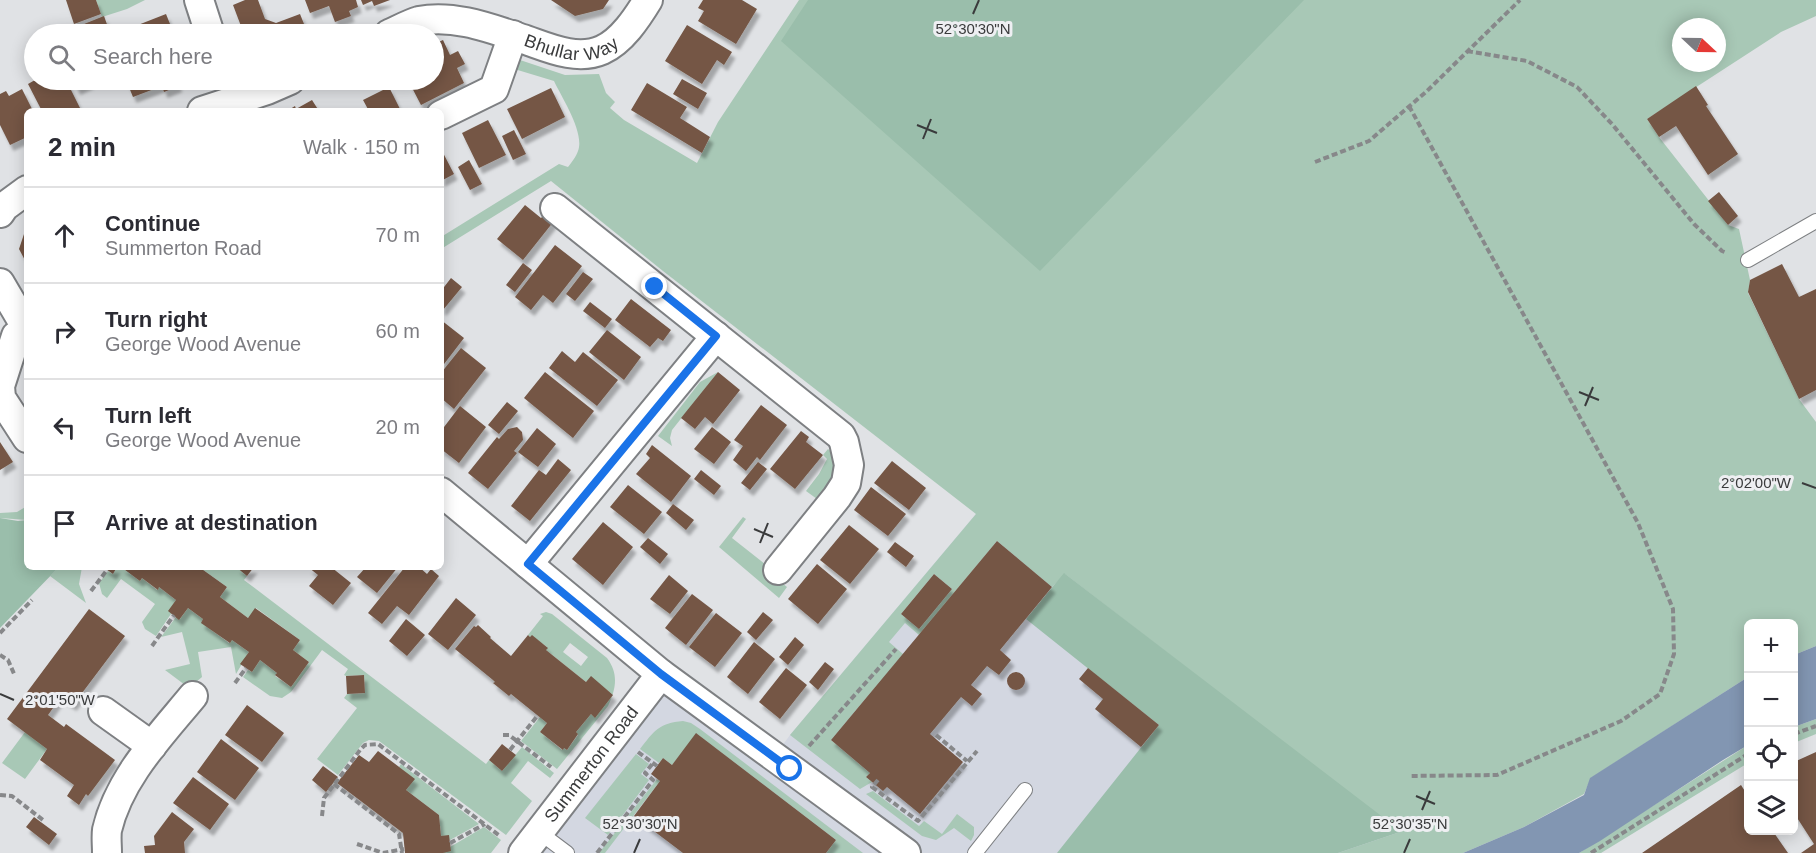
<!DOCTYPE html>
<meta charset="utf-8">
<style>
body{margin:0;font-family:Helvetica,sans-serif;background:#f2f2f3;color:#2b2b33}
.controls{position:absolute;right:18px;bottom:18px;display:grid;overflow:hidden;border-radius:9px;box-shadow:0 3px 15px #0003}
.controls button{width:54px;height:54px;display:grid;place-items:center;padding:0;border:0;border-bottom:2px solid #e1e1e2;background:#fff;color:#2b2b33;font:30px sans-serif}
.compass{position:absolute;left:1672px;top:18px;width:54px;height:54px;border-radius:50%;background:#fff;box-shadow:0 3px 15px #0003;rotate:112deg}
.stop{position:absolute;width:18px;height:18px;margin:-14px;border:4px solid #1a73e8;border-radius:50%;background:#fff}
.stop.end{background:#1a73e8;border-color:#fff;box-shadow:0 2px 6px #0008}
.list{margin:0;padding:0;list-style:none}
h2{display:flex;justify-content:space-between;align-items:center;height:78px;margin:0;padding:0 24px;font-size:26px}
h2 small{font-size:20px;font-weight:400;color:#7c7c81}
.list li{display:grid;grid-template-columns:39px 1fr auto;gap:18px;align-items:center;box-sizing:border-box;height:96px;padding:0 24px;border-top:2px solid #e1e1e2}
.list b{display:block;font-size:22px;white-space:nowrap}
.list p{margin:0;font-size:20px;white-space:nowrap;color:#7c7c81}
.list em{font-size:20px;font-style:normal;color:#7c7c81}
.icon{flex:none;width:33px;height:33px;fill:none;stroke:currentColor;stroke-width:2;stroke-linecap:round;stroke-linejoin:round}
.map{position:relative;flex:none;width:1816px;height:853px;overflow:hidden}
.search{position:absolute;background:#fff;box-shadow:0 3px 15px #0003;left:24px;top:24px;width:420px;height:66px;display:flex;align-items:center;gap:15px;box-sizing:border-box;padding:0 21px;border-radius:33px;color:#7c7c81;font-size:22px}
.panel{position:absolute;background:#fff;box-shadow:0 3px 15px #0003;left:24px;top:108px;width:420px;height:462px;border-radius:9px}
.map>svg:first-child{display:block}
.built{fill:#d3d7e1}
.green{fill:#a8c8b6;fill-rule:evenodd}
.forest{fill:#9abeab}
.water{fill:#8296b2}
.building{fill:#745645;filter:url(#shadow)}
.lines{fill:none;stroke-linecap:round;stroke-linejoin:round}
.lane-casing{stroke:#7e8083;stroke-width:16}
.street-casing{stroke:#7e8083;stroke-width:32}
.path{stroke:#87888a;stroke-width:4;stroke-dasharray:6 3;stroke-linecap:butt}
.lane{stroke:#fff;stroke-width:14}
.street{stroke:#fff;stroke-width:28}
.route{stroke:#1a73e8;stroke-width:8}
.ticks{fill:none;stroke:#3a3b3c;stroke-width:2}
.labels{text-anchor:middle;stroke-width:6;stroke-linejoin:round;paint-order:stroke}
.street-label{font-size:18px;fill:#3a3b3c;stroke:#eeeff2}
.ticks-label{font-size:15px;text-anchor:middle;fill:#3a3b3c;stroke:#eeeff2;stroke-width:6;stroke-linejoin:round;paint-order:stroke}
</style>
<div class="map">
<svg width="1816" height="853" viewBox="0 0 1816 853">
<defs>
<filter id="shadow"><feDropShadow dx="3.5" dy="6" stdDeviation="1.5" flood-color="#0004"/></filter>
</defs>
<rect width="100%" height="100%" fill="#e0e2e5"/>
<path class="built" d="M980,509L1384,818L1425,853H523L661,674L774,757L790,735Z"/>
<path class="green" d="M96,0H145L127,9L102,17Z
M799,0H1816V16L1781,32L1647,119L1659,137L1728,225L1739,229L1750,280L1748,293L1799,399L1816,422V646L1794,655V624H1748V677L1591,778L1584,794L1524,827L1463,853H1338L1400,832L1065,574L1052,587L997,541L919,635L905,623L889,642L903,654L831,740L870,773L866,777L872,782L860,789L790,735L976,514L663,271L551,181L441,249V237L559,164L568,167C571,163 576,157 578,151C585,133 562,98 554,81L511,68L514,58L565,75L599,74L606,93L615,102L610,108L624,120L697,163L718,122ZM1681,27H1717V63H1681ZM934,574L952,589L919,629L901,614Z
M718,372L672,430L670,438L672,446L658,436L700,382Z
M828,449L836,456L842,464L821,497L817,499L806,491L819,474L827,459L823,455Z
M27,506V520L0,518V513L17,512Z
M743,517L746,519L732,538L765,564L763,568L787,587L779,598L719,547Z
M59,567H82L79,584L86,603L50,576Z
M117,567H121L140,581L142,578L157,590L159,587L176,600L171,614L156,636L145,629L142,622L155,604L121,579L107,598L102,594L99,583L108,571L113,574Z
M199,567H236L247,576L244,580L486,764L489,760L502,771L522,747L554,773L550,778L528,761L511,783L532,801L506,835L379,741L369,740L363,743L338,775L317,759L357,708L344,698L347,694L365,693L364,675L346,676L344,675L348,669L322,650L291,692L282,698L270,696L243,677L248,670L252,672L260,660L277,673L275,676L291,687L309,662L293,650L300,640L256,608L248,618L220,597L227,587Z
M188,608L203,619L202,623L229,643L232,640L249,652L236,674L231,647L198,652L202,677L189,688L165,670L190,664L182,632L161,637L176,617L180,619Z
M546,612L552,614L607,658C619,674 616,689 608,706L557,769L521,741L540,717L547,723L540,732L562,750L564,748L567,750L578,735L576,732L591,714L595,717L613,695L591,677L586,682L546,650L547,647L532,636L530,637L528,635L543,616L540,614ZM570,643L588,657L581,666L563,652Z
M1816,719V734L1794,743V727Z
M683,721L691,723L700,729L863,853H826L836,840L697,734L672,765L663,758L659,763L640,749C654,731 659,723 683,721Z
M25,732L47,749L25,779L2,763Z
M1748,745V763L1601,853H1579Z
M636,754L649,764L641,774L649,780L608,835L585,818Z
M401,764L479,824L450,840L441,836L439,815L406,790L414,779L399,767Z
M657,779L660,781L605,853H599Z
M873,791L919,826L924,821L942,834L957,814L974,827V835L971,841L954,828L936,840L922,836L866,794Z
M484,827L501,840L491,853H443L450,847Z"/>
<path class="forest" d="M808,0H1304L1040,271L781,41Z
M0,518L18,521L27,520V567H59L0,628Z
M1064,573L1384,818L1400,832L1338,853H1057L1159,725L1026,619Z"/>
<path class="water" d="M1816,646V719L1794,727V655Z
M1748,677V745L1723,760L1600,841L1579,853H1463L1524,827L1584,795L1590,778Z"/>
<path class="building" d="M66,0H96L101,14L74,24Z
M245,0H258L265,19L276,23L300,14L308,34H244L233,5Z
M305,0H356L358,7L349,11L351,16L335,22L329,6L310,13Z
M361,0H390L374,6L372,1L363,5Z
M551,0H609L603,9L575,16Z
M703,0H742L757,9L736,44L698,21L704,11L698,8Z
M166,14L174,34H121L120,32Z
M104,16L109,30L97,34H82L79,26Z
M687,25L732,52L724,65L717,60L702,84L665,61Z
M443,40L450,55L458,51L465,64L457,68L464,83L421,105L408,80H434V44Z
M682,79L707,93L698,109L673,94Z
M35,80H66L81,110L42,111L28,84Z
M73,80H89L90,83L77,89Z
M126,80H176L179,86L164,92L162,86L133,97Z
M647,83L687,107L680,118L710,137L702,153L631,110Z
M1696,86L1708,105L1706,106L1738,154L1708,175L1676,126L1659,137L1647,119Z
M389,87L401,111H369L363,100Z
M551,88L565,117L522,139L507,109Z
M22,89L33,111H27V137L10,145L0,125V94L6,91L9,96Z
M312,100L319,111H287L295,106L296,109Z
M488,120L506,155L479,168L462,133Z
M514,130L526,154L513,160L502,136Z
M441,149L454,174L441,181Z
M469,160L482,184L470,190L458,167Z
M1719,192L1738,216L1728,225L1708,201Z
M525,205L541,218L545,214L554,221L523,260L497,239Z
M27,225V264L19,249Z
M555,245L582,266L553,303L543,295L531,310L515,297Z
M523,263L532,270L515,292L506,285Z
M1782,264L1799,297L1816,289V390L1799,399L1748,292L1750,280Z
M583,272L593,279L575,301L566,294Z
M451,278L462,287L443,310L441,308V291Z
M631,299L671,330L663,341L658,338L650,347L615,320Z
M590,302L612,319L605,328L583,311Z
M441,320L464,338L441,368Z
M607,330L641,357L624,380L589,352Z
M461,348L486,368L454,409L441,398V373Z
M562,351L575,362L583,352L618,380L597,406L549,368Z
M545,372L594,411L573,438L524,398Z
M718,372L740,390L713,424L705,417L695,429L681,418Z
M507,402L518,411L499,434L488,425Z
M761,405L787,425L760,460L757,457L746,471L733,460L743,446L734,440Z
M460,406L486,427L459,463L441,449V431Z
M517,427L522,432L523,440L514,451L517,453L488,489L468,473L497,437L499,439L508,429Z
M712,427L731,442L714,464L694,449Z
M537,428L556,444L538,467L518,452Z
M801,431L809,437L806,442L823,455L795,489L770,469Z
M0,442L13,462L0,470Z
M652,445L691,476L671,502L636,474L650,458L646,454Z
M558,459L571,470L530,521L511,506L539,470L546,475Z
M892,461L926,488L909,510L874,483Z
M758,462L767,469L750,490L741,483Z
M701,470L721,486L714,495L694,479Z
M628,485L662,512L644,534L610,507Z
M871,487L906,514L888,536L854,510Z
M673,504L694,520L686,530L666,513Z
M603,522L633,547L603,585L572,559Z
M849,525L879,549L850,584L820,560Z
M648,538L668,554L660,564L640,547Z
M997,541L1052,587L1000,650L1011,660L999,675L987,666L971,685L982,694L972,706L961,697L930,734L963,762L920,814L887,787L883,791L866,777L870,773L831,740Z
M895,542L914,556L906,567L887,552Z
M817,564L847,589L818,624L788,599Z
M103,567H117L113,574Z
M121,567H199L227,587L220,597L248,618L255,608L300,640L293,650L309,662L291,687L275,675L277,673L260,660L252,672L240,664L249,652L232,640L230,643L201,623L203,619L188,608L179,620L168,611L176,600L159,587L158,590L142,578L140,581Z
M236,567H254L247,576Z
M308,567H331L351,583L333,605L309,586L318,575Z
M366,567H398L377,593L357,577Z
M405,567H419L427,574L431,569L439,576L409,615L397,606L382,624L368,613Z
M934,574L952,589L919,629L901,614Z
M669,575L688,591L670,614L650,599Z
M692,594L713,610L686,645L665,628Z
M456,598L476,615L448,650L428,634Z
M89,609L125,636L73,705L61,697L48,715L64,727L66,724L115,760L88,796L86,794L79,805L67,796L74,785L40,760L47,749L7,719Z
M763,612L773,620L756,640L747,632Z
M716,613L742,633L715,667L689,647Z
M406,619L425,635L407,656L389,641Z
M478,625L491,637L490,638L511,656L528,635L530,637L532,635L548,648L546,650L586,682L591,676L613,695L595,718L591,714L576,732L578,734L567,750L564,748L563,750L540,732L547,723L511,694L509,696L493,683L495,682L493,680L455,649L474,626L476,627Z
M795,637L804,645L788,665L779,657Z
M754,642L775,659L748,694L727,677Z
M825,662L834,669L818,690L809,682Z
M786,668L807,685L780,719L759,702Z
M1088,668L1159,725L1141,747L1095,709L1103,699L1079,679Z
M1007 681a9 9 0 1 1 18 0a9 9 0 1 1-18 0Z
M364,675L365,693L347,694L346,676Z
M247,705L284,733L262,762L225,735Z
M696,733L836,840L826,853H683L634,816L660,781L651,774L663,758L672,765Z
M221,739L259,768L235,800L197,772Z
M502,744L516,755L502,771L489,760Z
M378,751L415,779L406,790L439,815L441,836L449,835L451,851L443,853H405L403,833L337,783L359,755L369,762Z
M1816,752V853H1801L1814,844L1794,813V762Z
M323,766L338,777L326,792L312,780Z
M193,777L229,804L210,830L173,803Z
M1741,785L1748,796V830H1772L1788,853H1642Z
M172,812L194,829L184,842L185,853H145L144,846L155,845L154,836Z
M34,817L57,834L49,845L26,827Z"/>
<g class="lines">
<g class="lane-casing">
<path id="lane" d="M1748,260L1816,221
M539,832L567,853
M975,853L1025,790"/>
</g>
<g class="street-casing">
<g id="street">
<path d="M199,0L210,34"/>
<path id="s1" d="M389,34C398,30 409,24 419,21C455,14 492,29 526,40C549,48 577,61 602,50C622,41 637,18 648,0"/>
<path d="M202,111L267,90L290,80"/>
<path d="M441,115L494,89L513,35"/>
<path d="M555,208L841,436L844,442L849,465L846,483L837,497L778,570"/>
<path d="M0,213L4,207L27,190"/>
<path d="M0,283L27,329"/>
<path d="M16,336L0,386L1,398L27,438"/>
<path d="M441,492L661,674"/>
<path d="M528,564L716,336"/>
<path d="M103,711L152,746"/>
<path d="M107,853C107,845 106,837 107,830C119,778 160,736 193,696"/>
<path id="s2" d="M523,853L661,674L906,853"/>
</g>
</g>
<path class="path" d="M1467,51L1527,61L1577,87L1612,124L1694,224L1722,251L1727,253
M1409,106L1638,523L1673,609L1674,654L1660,694L1621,721L1497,775L1409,776
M1315,162L1369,141L1427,91L1520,0
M91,591L107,570
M0,633L32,600
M152,646L174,615
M0,655L8,660L15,676
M235,683L246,668
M1794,734L1816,726
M503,735H509L551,767
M936,735L967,761
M809,746L896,649
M510,750L538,715
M638,752L657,766
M878,780L872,787L918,821L977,751
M334,784L399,834L402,853
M0,795L12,796L43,820
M322,816L324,798L360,750L365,745L378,744L500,836
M450,843L485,824
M357,844L383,853L404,849
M597,853L653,780L645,773L653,763
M1591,853L1748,754"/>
<use href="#lane" class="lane"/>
<use href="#street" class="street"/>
</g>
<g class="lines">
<path class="route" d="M655,287L716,336L528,564L661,674L790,769"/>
</g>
<path class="ticks" d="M973,14L979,0M917,125L937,133M923,139L931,119M1579,392L1599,400M1585,406L1593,387M1802,483L1816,488M754,529L773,537M760,543L768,523M0,694L14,700M1416,796L1435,804M1422,810L1430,791M634,853L640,839M1404,853L1410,839"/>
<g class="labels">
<g class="street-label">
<text dy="6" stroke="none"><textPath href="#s1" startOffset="190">Bhullar Way</textPath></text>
<text dy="6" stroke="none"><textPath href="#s2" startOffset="112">Summerton Road</textPath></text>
</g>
</g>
<g class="ticks-label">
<text x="973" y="34">52°30'30"N</text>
<text x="1756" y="488">2°02'00"W</text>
<text x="60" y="705">2°01'50"W</text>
<text x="640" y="829">52°30'30"N</text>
<text x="1410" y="829">52°30'35"N</text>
</g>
</svg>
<div class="controls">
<button>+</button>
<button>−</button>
<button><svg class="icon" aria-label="locate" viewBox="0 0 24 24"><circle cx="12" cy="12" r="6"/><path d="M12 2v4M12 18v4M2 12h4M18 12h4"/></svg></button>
<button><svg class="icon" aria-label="layers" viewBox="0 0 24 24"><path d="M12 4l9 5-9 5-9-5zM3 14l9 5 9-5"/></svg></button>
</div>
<svg class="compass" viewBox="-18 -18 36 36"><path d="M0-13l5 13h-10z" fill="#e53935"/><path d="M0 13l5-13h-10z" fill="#7c7c81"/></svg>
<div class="stop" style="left:790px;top:769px"></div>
<div class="stop end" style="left:655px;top:287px"></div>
<div class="search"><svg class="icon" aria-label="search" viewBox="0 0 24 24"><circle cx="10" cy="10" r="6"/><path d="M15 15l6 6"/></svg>Search here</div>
<section class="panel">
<h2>2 min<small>Walk · 150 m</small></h2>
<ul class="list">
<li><svg class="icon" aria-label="ahead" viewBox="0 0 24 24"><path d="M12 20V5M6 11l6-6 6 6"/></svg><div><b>Continue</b><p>Summerton Road</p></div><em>70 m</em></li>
<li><svg class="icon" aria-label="right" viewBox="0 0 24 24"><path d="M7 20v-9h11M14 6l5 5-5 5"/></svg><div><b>Turn right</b><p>George Wood Avenue</p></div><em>60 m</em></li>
<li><svg class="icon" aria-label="left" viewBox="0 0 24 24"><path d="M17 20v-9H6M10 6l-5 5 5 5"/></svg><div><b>Turn left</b><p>George Wood Avenue</p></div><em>20 m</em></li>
<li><svg class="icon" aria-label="arrive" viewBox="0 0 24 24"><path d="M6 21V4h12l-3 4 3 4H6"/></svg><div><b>Arrive at destination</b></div></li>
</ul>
</section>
</div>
